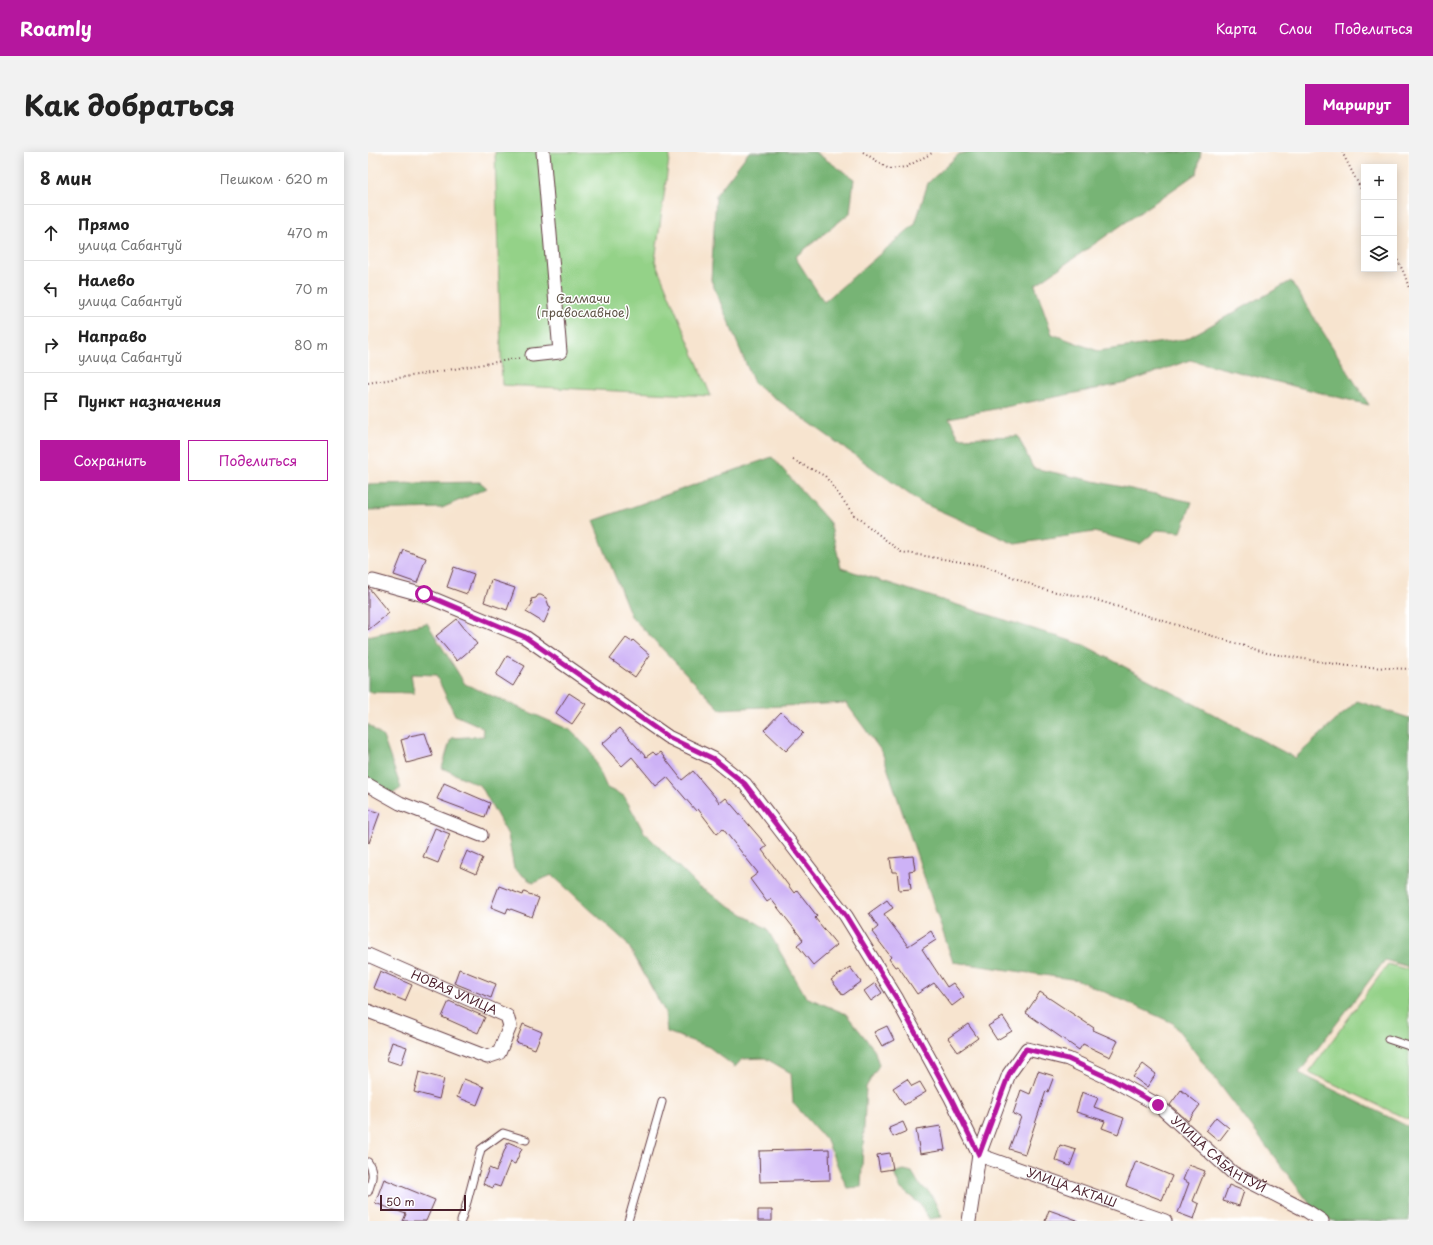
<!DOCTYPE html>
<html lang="ru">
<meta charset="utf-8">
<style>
body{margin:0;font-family:"Playpen Sans",sans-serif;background:#f2f2f2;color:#222}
.controls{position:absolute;right:12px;top:12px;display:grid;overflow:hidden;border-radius:0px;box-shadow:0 2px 10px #0003}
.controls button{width:36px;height:36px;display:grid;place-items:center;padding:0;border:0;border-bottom:1px solid #e0e0e0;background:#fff;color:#222;font:20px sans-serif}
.scale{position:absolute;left:12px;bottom:10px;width:86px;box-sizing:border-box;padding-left:4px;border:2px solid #4a1f2b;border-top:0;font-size:11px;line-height:14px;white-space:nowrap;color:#4a1f2b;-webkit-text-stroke:3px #fff;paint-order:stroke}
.stop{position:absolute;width:12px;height:12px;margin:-9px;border:3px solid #b5179e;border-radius:50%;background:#fff}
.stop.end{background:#b5179e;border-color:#fff;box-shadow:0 1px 4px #0008}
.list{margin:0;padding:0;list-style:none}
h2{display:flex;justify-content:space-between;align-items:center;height:52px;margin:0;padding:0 16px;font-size:17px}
h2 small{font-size:13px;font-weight:400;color:#767676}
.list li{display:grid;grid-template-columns:26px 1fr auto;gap:12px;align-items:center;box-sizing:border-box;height:56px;padding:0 16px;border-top:1px solid #e0e0e0}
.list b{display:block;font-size:15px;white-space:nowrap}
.list p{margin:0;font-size:13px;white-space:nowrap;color:#767676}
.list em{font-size:13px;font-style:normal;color:#767676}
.actions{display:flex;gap:8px;padding:12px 16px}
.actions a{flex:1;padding:9px 0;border:1px solid #b5179e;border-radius:0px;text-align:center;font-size:14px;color:#b5179e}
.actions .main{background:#b5179e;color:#fff}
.icon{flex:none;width:22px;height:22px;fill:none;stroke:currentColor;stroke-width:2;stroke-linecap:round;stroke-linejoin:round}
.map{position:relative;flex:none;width:1041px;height:1069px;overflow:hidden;border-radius:0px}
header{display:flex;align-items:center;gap:24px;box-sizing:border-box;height:56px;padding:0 20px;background:#b5179e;color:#fff}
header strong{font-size:19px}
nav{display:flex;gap:22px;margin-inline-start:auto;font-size:14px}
.intro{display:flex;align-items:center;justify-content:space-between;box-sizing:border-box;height:96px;padding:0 24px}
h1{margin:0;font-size:28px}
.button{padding:10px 18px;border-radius:0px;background:#b5179e;color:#fff;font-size:14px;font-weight:700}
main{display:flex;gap:24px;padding:0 24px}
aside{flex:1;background:#fff;border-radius:0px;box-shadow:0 2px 10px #0003}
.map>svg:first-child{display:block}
.green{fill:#94d288;stroke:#6f785a}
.forest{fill:#77b474;stroke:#606a50}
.building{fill:#cdb2f6}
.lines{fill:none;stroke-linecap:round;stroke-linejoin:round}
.lane-casing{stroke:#643d44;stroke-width:9}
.street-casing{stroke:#643d44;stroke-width:15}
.path{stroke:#643d44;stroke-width:2;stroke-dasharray:1 3;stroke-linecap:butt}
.lane{stroke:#fff;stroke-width:7}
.street{stroke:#fff;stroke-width:13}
.route{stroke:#b5179e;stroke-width:5}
.labels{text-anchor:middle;stroke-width:3;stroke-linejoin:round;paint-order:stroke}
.park-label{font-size:12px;fill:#605547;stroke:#fff}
.street-label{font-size:12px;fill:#4a1f2b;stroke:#fff}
</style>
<header>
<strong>Roamly</strong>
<nav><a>Карта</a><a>Слои</a><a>Поделиться</a></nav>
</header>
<div class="intro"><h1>Как добраться</h1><a class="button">Маршрут</a></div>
<main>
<aside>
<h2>8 мин<small>Пешком · 620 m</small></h2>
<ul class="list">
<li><svg class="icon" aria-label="ahead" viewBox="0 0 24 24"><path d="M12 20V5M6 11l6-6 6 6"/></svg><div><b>Прямо</b><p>улица Сабантуй</p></div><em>470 m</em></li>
<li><svg class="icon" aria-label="left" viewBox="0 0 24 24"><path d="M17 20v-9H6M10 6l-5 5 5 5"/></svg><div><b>Налево</b><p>улица Сабантуй</p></div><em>70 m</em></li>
<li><svg class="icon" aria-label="right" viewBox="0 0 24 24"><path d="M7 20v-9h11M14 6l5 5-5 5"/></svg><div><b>Направо</b><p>улица Сабантуй</p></div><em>80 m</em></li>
<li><svg class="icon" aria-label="arrive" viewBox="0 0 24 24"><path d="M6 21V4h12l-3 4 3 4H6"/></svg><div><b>Пункт назначения</b></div></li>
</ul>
<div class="actions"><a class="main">Сохранить</a><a>Поделиться</a></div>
</aside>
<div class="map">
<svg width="1041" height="1069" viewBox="0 0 1041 1069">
<rect width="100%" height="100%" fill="#fff"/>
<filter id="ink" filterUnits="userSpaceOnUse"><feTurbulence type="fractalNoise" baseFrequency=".025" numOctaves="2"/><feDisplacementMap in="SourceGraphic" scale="8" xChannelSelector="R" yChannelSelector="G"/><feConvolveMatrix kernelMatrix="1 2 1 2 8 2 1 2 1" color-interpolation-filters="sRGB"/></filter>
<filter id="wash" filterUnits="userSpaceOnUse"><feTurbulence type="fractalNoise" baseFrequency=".012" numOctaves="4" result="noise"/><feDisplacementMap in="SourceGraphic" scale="16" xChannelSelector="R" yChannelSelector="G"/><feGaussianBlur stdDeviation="0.9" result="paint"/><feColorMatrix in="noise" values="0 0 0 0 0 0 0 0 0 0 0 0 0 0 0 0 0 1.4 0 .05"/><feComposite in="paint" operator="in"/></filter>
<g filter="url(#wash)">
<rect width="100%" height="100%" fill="#f7e4cf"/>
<path class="green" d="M127,0H302L287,109L343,244L134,233Z
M1020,812L1041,818V968L941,920Z"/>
<path class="forest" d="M381,0H447L486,27L482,61L427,105L456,150L547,72L560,31L591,2L601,0H833L829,21L667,133L684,182L730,199L818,187L923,129L1001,253L822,208L758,231L581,266L591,286L650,284L665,316L824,350L813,380L789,378L772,392L726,380L647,392L552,350L386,231L343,128L348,43Z
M404,305L462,371L473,416L716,493L927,606L989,549L1041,566V815L1017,808L931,921L1041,975V1069H966L951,1064L805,871L710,828L585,810L514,600L478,551L352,557L263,464L225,369Z
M112,330L119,336L74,356L0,358V332Z
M59,471L97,532L202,578L222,598L239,636L256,644L276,680L331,735L399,777L438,845L478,862L506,897L511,913L498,935L493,1035L479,1036L459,989L425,951L423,921L397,906L374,907L367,915L341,895L299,880L297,860L259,791L184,723L165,731L146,717L140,683L113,634L74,616L83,586L116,584L114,575L87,563L68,523L43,522L46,541L0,540V484Z
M0,572L15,585L33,636L20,645L0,632Z
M536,1018L544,1020L551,1032L563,1042L574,1065L561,1067L552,1052L532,1036L526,1021Z"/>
<g id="blocks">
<path class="building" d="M36,398L58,406L49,431L26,423Z
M86,415L106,422L99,442L79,435Z
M123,428L147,436L139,458L116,450Z
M0,435L21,461L0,478Z
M170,443H173L178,446L181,454L183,455L176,471L158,460L164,452L163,447L168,446Z
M89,467L109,492L89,509L68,484Z
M258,486L264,490L265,488L282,503L267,525L242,507Z
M139,504L157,514L145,534L128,523Z
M201,541L218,552L204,572L188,561Z
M413,560L435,581L418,599L396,578Z
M252,576L278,605L285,600L288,603L292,600L314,628L325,619L352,651L358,646L399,694L394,698L426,741L429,738L449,764L447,766L469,793L445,813L429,793L435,788L403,747L399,750L382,727L390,721L355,677L349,682L330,657L328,659L299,625L288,634L264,605L254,614L234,592Z
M57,581L65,604L39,611L33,588L40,586L41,584Z
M76,631L122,651L117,665L69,647Z
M0,657L12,661L1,691L0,690Z
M67,676L82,682L70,711L55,705Z
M99,699L115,706L108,722L92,715Z
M545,704L547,718L541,719L543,737L531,738L529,720H524L522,706Z
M131,734L155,743L156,740L171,746L164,765L140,756L138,761L123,755Z
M519,748L525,756L516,762L540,794L563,779L568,788L554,797L579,835L585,831L596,845L584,854L566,831L549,842L530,814L527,815L521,807L523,805L504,780L510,775L501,761Z
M482,815L493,830L475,843L463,828Z
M91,817L128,832L123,846L86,831Z
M12,819L44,833L37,849L5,836Z
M507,831L514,841L503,849L496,839Z
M672,840L726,876L725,878L750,889L742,905L715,892L711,898L658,861Z
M81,849L117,865L110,881L74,865Z
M635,865L644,879L629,888L620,874Z
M155,872L174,880L167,897L148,890Z
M600,872L610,886L590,900L580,886Z
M519,874L526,888L514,894L506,880Z
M24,890L39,895L33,913L18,908Z
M775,912L788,922L779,935L765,925Z
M670,919L686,924L680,940L678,939L657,1002L641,997L653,965L645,962L653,938L662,942Z
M51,920L76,927L71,947L46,940Z
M96,927L116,935L109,953L89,945Z
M539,927L544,934L552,930L558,940L536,953L525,936Z
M813,938L832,953L820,969L802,953Z
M714,940L730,946L726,955L756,966L750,982L734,976L737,969L708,960Z
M848,965L861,976L851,989L838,978Z
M535,970L539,979L525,985L521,976Z
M573,974L577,998L552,1002L548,978Z
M140,990L154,996L147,1012L142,1010L132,1035L126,1033L125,1036L115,1032L121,1016L128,1019Z
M692,993L708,998L702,1014L687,1008Z
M461,997L462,1028L392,1030L391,999Z
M522,1001L525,1017L512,1019L509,1003Z
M768,1009L804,1024L794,1048L758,1034Z
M821,1013L837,1019L825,1049L831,1052L826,1067L810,1061L821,1031L815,1028Z
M16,1027L67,1048L58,1069H35L38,1062L7,1051Z
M861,1033L876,1039L871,1054L855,1049Z
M390,1058H404V1069H390Z
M681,1058L709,1068V1069H677Z"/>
</g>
</g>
<g filter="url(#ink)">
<use href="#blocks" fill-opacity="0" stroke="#643d44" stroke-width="1"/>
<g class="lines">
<g class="lane-casing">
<path id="lane" d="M1020,887L1041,894
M0,1010C7,1020 4,1029 0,1040
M93,1069L99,1050L113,997L135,981L158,988
M260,1069L294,950"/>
</g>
<g class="street-casing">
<g id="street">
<path d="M164,203L192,200L175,0"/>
<path id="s1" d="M5,429L56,443L157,485L300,585L346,607L377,632L478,764L529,847L583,946L611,1003L797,1069"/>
<path d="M0,633L32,651L113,683"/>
<path id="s2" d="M0,803L139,864L142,874L131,901L119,905L0,859"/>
<path id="s3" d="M601,1069L611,1003L641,922L659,897L700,907L745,928L790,953L865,1021L939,1059L954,1069"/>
</g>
</g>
<path class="path" d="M495,0L521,17L538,15L566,0
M974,0L996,43
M1026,101L1036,121L1041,136
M0,231L153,206
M425,308L457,324L486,363L533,400L617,414L677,438L722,446L899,501L980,514L1041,517"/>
<use href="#lane" class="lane"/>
<use href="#street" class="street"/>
</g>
</g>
<g class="lines" filter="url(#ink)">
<path class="route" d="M56,442L157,485L300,585L346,607L377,632L478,764L529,847L583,946L611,1003L641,922L658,897L700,907L745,928L790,953"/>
</g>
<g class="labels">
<g class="park-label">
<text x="215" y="151">Салмачи<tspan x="215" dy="14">(православное)</tspan></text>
</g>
<g class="street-label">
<text dy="4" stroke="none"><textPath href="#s2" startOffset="94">НОВАЯ УЛИЦА</textPath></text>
<text dy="4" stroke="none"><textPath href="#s3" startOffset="406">УЛИЦА САБАНТУЙ</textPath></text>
<text dy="4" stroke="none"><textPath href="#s1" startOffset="966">УЛИЦА АКТАШ</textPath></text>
</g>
</g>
</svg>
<div class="controls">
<button>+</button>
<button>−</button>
<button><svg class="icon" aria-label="layers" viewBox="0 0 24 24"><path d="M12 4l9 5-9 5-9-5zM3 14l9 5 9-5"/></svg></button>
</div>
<div class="scale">50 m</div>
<div class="stop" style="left:56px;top:442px"></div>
<div class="stop end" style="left:790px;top:953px"></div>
</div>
</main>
